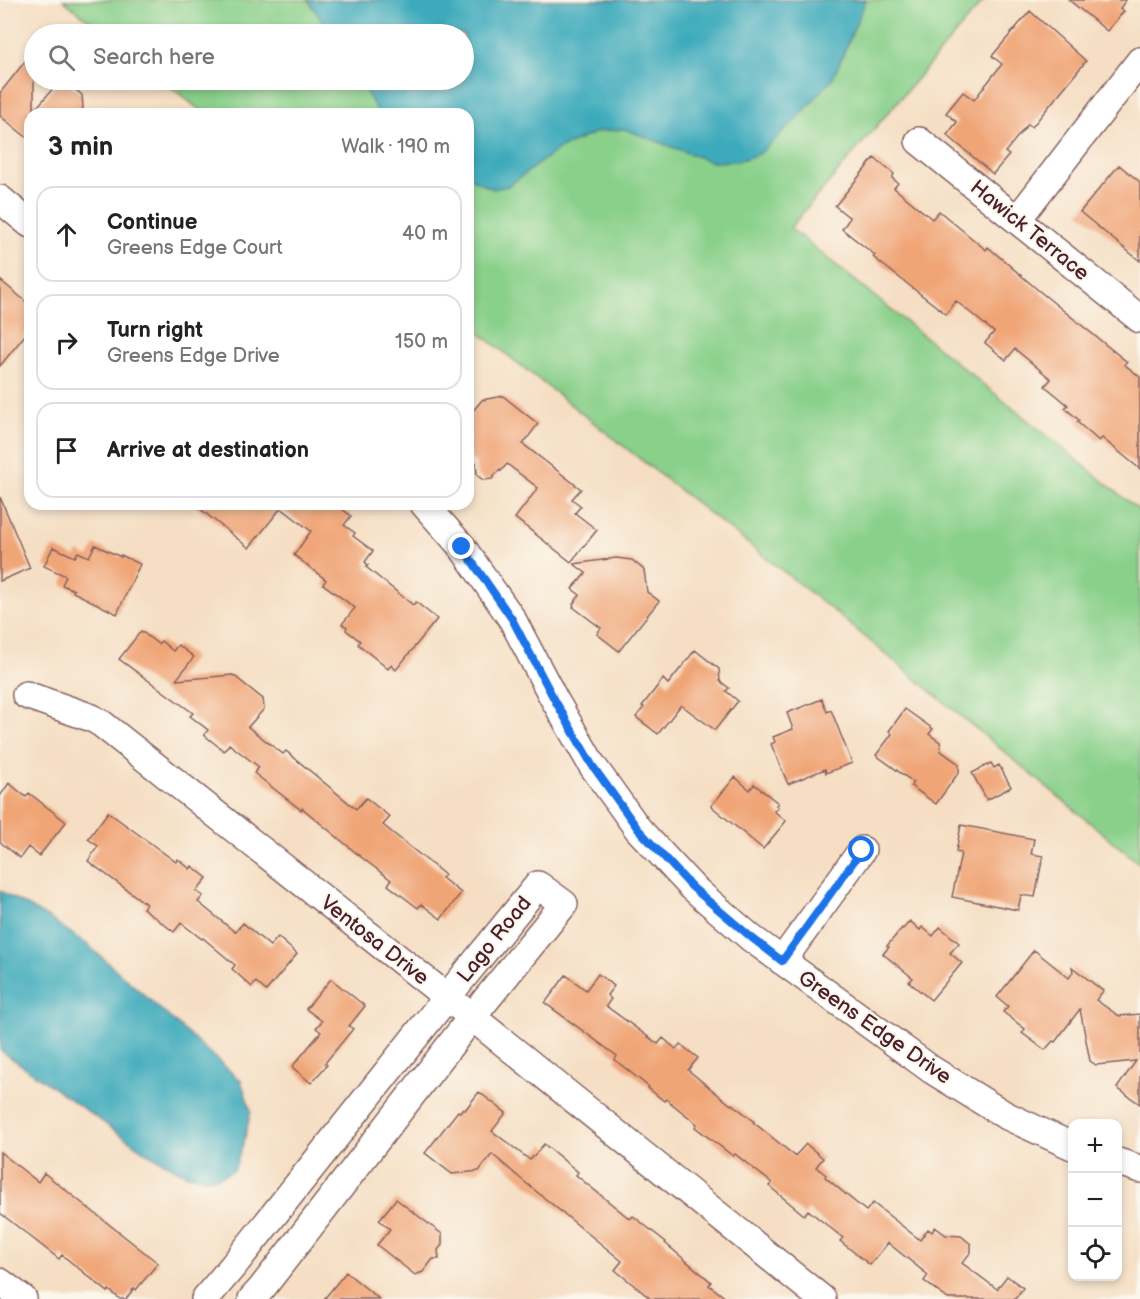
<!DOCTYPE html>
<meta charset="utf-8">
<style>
body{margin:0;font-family:"Balsamiq Sans",sans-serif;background:#f2f2f2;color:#222}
.controls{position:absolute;right:18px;bottom:18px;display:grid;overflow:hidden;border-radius:12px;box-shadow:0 3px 9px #0003}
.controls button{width:54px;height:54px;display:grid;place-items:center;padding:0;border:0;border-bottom:2px solid #e0e0e0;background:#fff;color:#222;font:30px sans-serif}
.stop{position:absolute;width:18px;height:18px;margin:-14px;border:4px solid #1a73e8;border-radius:50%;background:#fff}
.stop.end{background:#1a73e8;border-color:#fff;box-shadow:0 2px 6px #0008}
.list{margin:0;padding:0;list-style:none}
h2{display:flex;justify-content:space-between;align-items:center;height:78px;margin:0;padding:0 24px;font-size:26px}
h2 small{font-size:20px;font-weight:400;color:#767676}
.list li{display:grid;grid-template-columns:39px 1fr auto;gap:18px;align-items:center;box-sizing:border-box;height:96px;margin:0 12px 12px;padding:0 12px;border:2px solid #e0e0e0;border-radius:18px}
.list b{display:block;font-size:22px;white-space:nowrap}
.list p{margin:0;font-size:20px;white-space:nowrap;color:#767676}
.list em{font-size:20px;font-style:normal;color:#767676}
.icon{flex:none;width:33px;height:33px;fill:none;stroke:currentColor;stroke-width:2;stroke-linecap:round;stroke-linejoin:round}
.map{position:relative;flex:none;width:1140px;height:1299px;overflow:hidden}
.search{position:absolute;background:#fff;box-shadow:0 3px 9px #0003;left:24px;top:24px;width:450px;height:66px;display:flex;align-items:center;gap:15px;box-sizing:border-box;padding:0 21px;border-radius:33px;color:#767676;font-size:22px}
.panel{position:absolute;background:#fff;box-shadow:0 3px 9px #0003;left:24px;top:108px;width:450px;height:402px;border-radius:18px}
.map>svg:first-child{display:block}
.green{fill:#89d08a;stroke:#6a785a;stroke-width:1.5}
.water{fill:#3daabb;stroke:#446473;stroke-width:1.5}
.building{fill:#f0a577}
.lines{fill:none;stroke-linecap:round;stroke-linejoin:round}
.street-casing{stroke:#866260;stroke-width:30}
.street{stroke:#fff;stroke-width:27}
.route{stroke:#1a73e8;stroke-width:8}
.labels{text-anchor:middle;stroke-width:4.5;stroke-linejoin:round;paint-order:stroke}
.street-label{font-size:21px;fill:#4a1f2b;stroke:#fbf7ec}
</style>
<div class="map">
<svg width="1140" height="1299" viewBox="0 0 1140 1299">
<rect width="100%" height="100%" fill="#fbf7ec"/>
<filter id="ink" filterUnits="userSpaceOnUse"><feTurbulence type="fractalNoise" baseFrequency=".0167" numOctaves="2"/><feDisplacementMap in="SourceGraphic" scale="12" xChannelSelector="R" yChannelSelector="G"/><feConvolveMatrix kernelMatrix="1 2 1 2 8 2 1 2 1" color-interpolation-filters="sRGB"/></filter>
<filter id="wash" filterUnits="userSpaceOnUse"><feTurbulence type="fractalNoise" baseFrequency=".008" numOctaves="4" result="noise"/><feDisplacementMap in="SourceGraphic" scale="24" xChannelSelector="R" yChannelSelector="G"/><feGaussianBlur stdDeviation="1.35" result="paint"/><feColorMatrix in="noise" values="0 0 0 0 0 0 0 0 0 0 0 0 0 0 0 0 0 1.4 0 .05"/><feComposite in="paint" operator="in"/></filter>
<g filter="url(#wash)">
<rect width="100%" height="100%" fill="#f5dec3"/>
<path class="green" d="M63,0H984L790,228L1140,511V864L830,608L468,324V114H205L162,80H464V34H106Z"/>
<path class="water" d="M308,0H866L833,78L797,119L759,154L737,161L712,162L624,129L597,132L560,148L508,186L493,189L468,177V114H379L359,80H464V34H331Z
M0,891L49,918L88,945L241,1081L251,1111L244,1141L234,1170L214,1179L187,1175L147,1153L0,1050Z"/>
<g id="blocks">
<path class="building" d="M1069,0H1126L1120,8L1124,11L1107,31Z
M1030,11L1086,61L1032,127L1028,124L1005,152L1009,155L993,174L947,135L957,122L946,113L963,92L974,100L1002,64L992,56Z
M34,50V111L60,80H64L82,95L83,108L78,114H30V140L0,116V93Z
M874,158L894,174L892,178L898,183L894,188L932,219L939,211L986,250L988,247L1038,290L1127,362L1124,364L1140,377V469L1102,438L1099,441L1077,422L1079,420L1065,408L1068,405L1045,386L1051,379L1015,349L1006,360L985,343L994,332L956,301L946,314L873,257L875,255L842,229L850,218L835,206Z
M1119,165L1140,182V261L1080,212Z
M0,280L30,305V329L0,366Z
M503,396L538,424L523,444L581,489L572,499L581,506L575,513L597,530L571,562L515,518L538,488L507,464L501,471L499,470L492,479L483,480L477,475L476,463L468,457V417L482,400Z
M0,497L30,568L0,581Z
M194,504H336L351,516L344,525L355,533L353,536L373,551L365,562L368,565L366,567L413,605L416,602L437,619L396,670L391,665L388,669L358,644L360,641L346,630L347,627L342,624L355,608L323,584L326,580L294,555L311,531L281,508L249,548Z
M95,545L121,557V555L140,564L117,614L73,592L74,590L62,585L66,576L44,566L53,547L75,557L78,552L89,557Z
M616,558L632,560L644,570L647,592L659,601L619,651L597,634L601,628L573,607L574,606L573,604L580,595L572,589L586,573L574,564Z
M141,631L158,644L161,641L173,651L178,645L194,657L176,680L233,675L263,699L264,709L248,727L283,754L286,751L356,809L366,798L390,817L383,825L445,875L442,878L461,893L441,919L421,904L418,908L388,885L391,880L361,857L302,808L301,810L254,773L259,767L229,744L224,751L204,735L208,730L190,716L193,713L119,659Z
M695,650L719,669L720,681L729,688L726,691L738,701L715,730L681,705L658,734L636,717L644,707L642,706L663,679L668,684Z
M822,699L827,712L831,710L852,763L826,773L825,769L788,784L771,744L775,742L773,737L793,729L787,713Z
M905,709L933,729L929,734L940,742L941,751L959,764V772L936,804L911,786L913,782L876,755L892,734L889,731Z
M991,763L994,768L999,765L1011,787L987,800L972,773Z
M735,777L750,790L754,784L778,803L776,805L778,807L774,811L786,821L763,849L711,806Z
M9,783L26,797L29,793L66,822L39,856L28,847L20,858L0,842V796Z
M108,812L176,862L178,859L190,869L192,866L207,878L196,891L203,896L198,902L235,932L243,923L270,946L278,937L297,954L266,991L256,982L252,987L232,969L235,965L203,938L202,939L181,923L174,932L143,908L146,904L88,861L98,846L88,839Z
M961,825L1034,839L1031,854L1043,856L1035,897L1021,895L1018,910L952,897L961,853L956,852Z
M910,921L920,930L922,927L933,936L940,927L959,943L950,953L962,963L931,1000L909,982L913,978L883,954L889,947L887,946L902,928L903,929Z
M1034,950L1069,978L1073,972L1072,967L1103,991L1096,1000L1119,1016L1140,1014V1104L1117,1088L1136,1061L1096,1065L1090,1061L1080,1009L1055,1042L1053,1041L1045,1050L1022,1033L1025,1029L1003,1012L1008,1006L997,997Z
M598,974L614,986L607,995L611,999L606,1006L658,1044L663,1038L676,1049L680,1044L698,1058L688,1070L731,1105L732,1104L754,1121L753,1122L795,1156L806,1144L823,1158L816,1167L826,1175L825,1177L866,1211L873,1203L920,1240L928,1229L932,1232L935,1227L946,1235L961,1236L971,1244V1252L962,1263L997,1289L1007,1276L1023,1288L1015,1299H948L924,1281L928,1275L888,1243L870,1265L840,1241L843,1238L808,1210L804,1215L769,1186L772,1183L735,1154L733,1156L695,1127L697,1124L666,1099L664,1101L648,1088L649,1087L615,1060L617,1056L545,1003L566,975L586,990Z
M331,979L365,1006L349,1026L353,1029L325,1063L327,1065L311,1083L292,1067L321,1032L316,1028L322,1021L306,1009Z
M479,1092L506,1113L492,1131L530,1160L544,1144L578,1172L576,1175L630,1219L633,1216L666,1242L665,1243L711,1282L709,1285L727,1299H651L615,1270L622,1261L521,1179L492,1154L479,1171L452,1174L425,1153L458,1111L460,1112L463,1108L465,1110Z
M0,1152L38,1182L44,1173L158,1263L136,1290L134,1288L126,1299H120L109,1290L108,1292L62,1255L59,1259L0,1213Z
M396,1199L442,1234V1245L438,1250L439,1259H433L423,1272L415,1275L377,1245L390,1229L379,1220Z
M346,1272L379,1299H324Z"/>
</g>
</g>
<g filter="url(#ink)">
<use href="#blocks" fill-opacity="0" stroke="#866260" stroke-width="1.5"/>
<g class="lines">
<g class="street-casing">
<path id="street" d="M919,141L1140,319
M0,199L30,224
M1017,220L1140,61
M424,504L462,547L512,619L553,697L592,765L638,829L692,887L751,938L932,1070L1005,1115L1072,1146
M26,695L92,718L102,724L457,1005L822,1299
M782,961L862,850
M1118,1162L1140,1169
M0,1282L23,1299
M205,1299L233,1266L447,997L538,885L564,904L472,1017L262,1288L252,1299"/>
</g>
<use href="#street" class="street"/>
</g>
</g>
<g class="lines" filter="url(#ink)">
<path class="route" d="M462,547L512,619L553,697L592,765L638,829L692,887L752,938L782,961L862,850"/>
</g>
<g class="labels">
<g class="street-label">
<text transform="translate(1030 230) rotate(39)" y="7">Hawick Terrace</text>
<text transform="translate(494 939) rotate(-51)" y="7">Lago Road</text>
<text transform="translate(375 940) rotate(38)" y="7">Ventosa Drive</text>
<text transform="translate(875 1027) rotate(35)" y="7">Greens Edge Drive</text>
</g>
</g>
</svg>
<div class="controls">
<button>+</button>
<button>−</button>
<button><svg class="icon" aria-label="locate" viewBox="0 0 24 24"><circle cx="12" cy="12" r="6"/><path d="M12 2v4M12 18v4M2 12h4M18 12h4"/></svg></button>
</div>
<div class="stop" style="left:862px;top:850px"></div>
<div class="stop end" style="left:462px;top:547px"></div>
<div class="search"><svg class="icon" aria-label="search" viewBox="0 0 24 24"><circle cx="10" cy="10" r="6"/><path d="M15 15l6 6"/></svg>Search here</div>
<section class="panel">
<h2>3 min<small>Walk · 190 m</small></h2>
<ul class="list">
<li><svg class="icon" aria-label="ahead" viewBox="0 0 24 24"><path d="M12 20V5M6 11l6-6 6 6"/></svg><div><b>Continue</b><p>Greens Edge Court</p></div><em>40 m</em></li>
<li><svg class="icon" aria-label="right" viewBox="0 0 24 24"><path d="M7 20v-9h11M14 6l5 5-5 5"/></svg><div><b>Turn right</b><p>Greens Edge Drive</p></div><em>150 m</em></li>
<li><svg class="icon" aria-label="arrive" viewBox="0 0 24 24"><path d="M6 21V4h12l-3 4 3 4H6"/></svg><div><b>Arrive at destination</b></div></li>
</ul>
</section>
</div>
